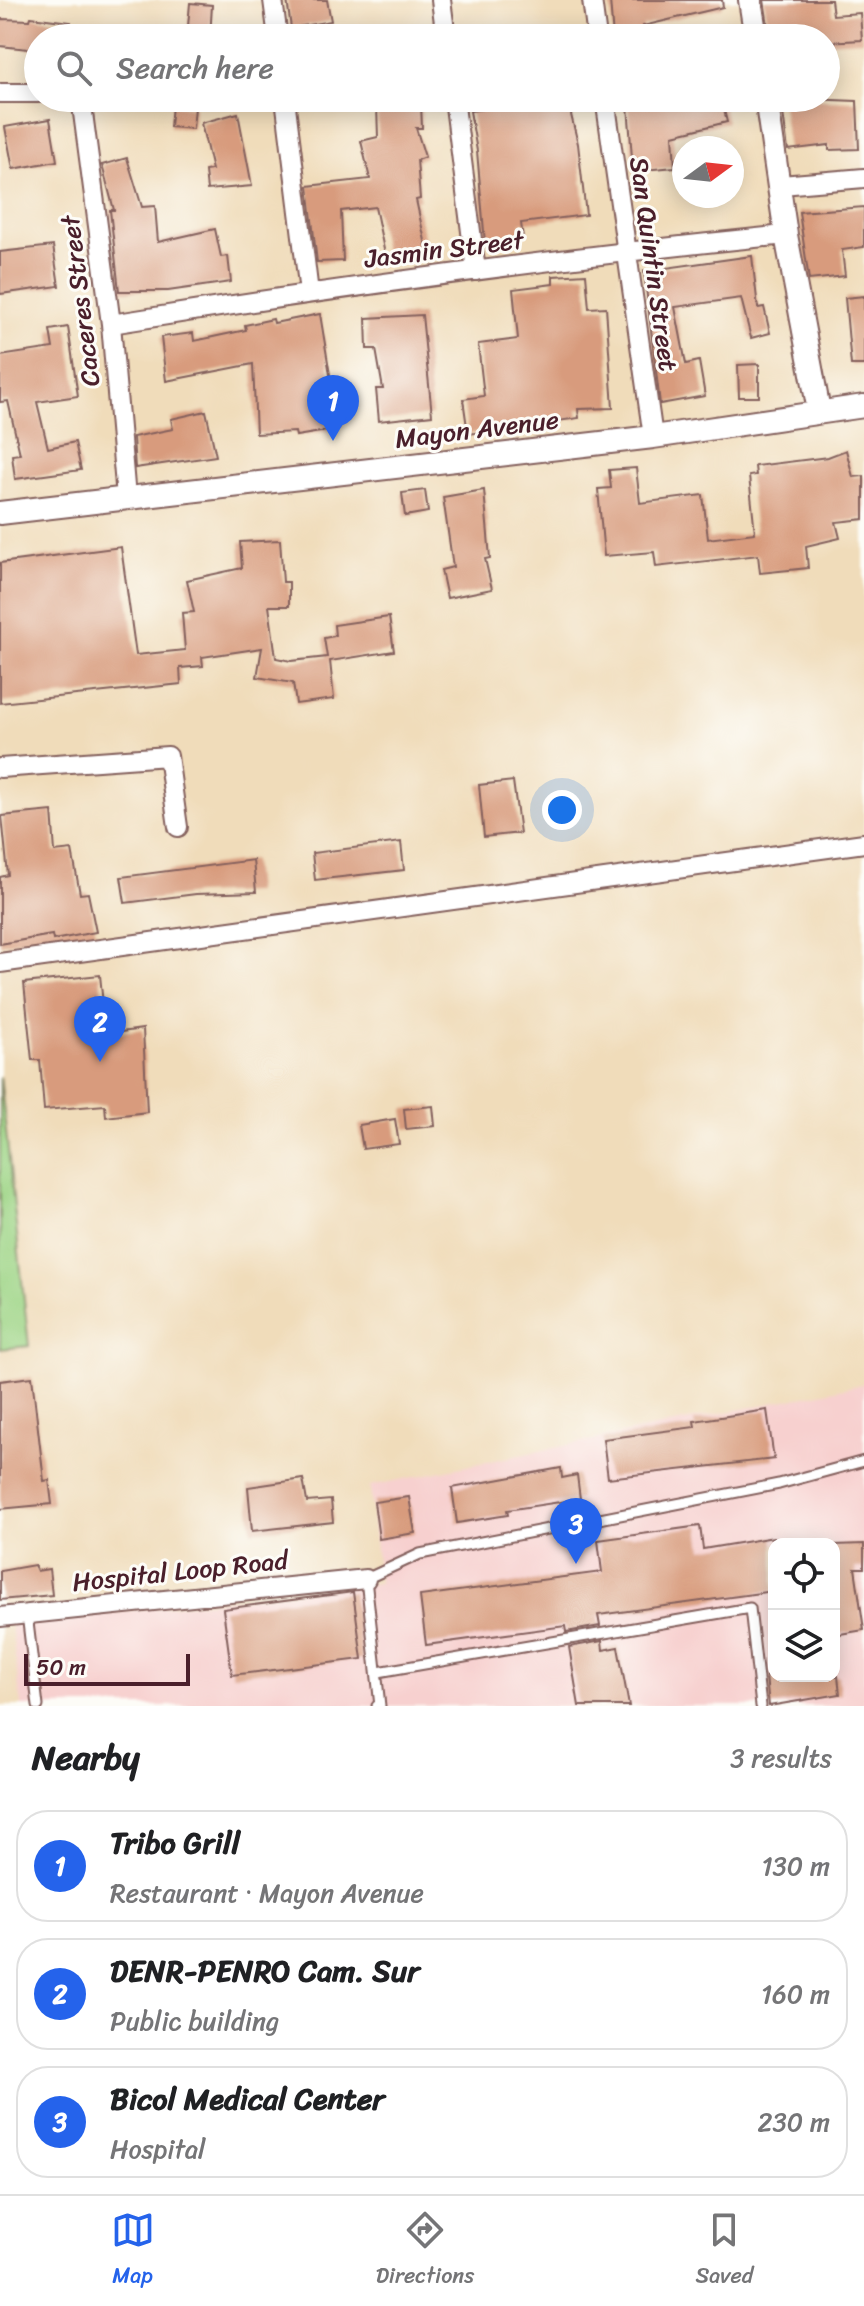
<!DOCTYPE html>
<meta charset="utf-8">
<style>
body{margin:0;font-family:Sriracha,sans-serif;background:#f6f6f6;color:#202124}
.controls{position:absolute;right:24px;bottom:24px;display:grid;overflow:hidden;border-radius:16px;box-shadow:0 4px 20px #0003}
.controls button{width:72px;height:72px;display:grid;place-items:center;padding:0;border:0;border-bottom:2px solid #e0e0e0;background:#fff;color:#202124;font:40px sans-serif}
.compass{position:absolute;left:672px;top:136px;width:72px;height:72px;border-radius:50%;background:#fff;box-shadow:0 4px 20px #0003;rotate:75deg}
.scale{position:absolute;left:24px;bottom:20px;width:166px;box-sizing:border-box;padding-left:8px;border:4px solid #4a1f2b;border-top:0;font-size:22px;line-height:28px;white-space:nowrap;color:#4a1f2b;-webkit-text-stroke:6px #fdfcf7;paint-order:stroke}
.you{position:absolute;left:562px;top:810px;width:28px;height:28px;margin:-20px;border:6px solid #fff;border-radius:50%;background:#1a73e8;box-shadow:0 0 0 12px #1a73e833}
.badge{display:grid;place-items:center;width:52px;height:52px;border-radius:50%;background:#2563eb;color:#fff;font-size:26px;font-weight:700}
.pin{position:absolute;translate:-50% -66px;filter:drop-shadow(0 2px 4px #0008)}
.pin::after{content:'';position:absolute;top:42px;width:28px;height:24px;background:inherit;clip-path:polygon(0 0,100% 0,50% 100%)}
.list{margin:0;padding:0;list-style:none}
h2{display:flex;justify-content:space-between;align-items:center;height:104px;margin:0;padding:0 32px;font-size:34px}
h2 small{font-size:26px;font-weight:400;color:#757577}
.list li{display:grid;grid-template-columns:52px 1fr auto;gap:24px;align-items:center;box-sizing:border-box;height:112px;margin:0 16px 16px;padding:0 16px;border:2px solid #e0e0e0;border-radius:32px}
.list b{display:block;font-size:30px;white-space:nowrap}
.list p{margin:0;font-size:26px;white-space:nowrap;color:#757577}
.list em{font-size:26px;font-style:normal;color:#757577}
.icon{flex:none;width:44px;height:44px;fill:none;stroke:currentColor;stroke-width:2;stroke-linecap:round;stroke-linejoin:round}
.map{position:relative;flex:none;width:864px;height:1706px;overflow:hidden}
.search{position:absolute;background:#fff;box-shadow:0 4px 20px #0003;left:24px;right:24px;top:24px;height:88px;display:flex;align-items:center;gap:20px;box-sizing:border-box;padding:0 28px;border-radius:44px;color:#757577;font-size:30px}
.sheet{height:488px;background:#fff}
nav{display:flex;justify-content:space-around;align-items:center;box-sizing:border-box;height:112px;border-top:2px solid #e0e0e0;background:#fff;font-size:22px;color:#757577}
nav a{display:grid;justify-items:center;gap:4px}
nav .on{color:#2563eb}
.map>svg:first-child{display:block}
.built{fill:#f7d0cf;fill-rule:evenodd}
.green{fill:#9fd587;stroke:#747a59;stroke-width:2}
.building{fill:#d89b7d}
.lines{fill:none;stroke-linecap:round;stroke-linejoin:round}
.service-casing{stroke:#84615d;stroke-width:13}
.minor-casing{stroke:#84615d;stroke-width:22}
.tertiary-casing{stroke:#84615d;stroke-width:26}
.service{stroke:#fff;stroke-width:9}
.minor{stroke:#fff;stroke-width:18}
.tertiary{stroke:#fff;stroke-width:22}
.labels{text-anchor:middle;stroke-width:6;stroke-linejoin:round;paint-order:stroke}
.street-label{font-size:26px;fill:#4a1f2b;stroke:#fdfcf7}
</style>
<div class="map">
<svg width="864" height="1706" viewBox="0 0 864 1706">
<rect width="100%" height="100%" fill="#fdfcf7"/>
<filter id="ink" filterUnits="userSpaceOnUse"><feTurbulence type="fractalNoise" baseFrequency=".0125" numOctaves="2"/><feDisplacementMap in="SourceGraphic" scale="16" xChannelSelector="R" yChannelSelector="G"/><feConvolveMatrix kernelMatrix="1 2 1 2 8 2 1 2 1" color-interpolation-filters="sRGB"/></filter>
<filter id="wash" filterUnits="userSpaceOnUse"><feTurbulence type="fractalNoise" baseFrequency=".006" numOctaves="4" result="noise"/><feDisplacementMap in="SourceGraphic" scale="32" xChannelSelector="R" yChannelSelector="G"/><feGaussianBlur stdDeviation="1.8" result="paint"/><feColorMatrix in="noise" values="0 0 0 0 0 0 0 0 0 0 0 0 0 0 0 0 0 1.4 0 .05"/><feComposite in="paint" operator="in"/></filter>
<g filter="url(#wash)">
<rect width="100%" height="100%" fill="#f0dcba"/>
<path class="built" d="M864,1384V1706H21L11,1624L379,1583L370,1486ZM774,1544H834V1676H774Z"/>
<path class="green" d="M0,1076L29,1346L0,1349Z"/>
<g id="blocks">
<path class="building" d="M287,0H327L331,21L291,28Z
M610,0H722L723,7L643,26L645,38H613Z
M764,0H831L833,15L860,13L862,40L826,42V38H770Z
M190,3L212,5L210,38H187Z
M31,17L71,22L69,38H38V50L0,46V19L30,20Z
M554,98H567L578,144L586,215L521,223L523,238L485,243L477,151L470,111Z
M682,98H721L727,122L673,135L675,167L633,171L628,105Z
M781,98L857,101L859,149L829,150V145L788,150Z
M421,104L422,128H416L425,157L417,160L420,199L416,200L427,250L386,259L375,207L341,211L343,261L317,262L308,186L370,179L361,141L378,137L377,106Z
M172,105L195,107L193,129L170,127Z
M238,113L252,186L207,190L205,171L212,170L201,123Z
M50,119L57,161L13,169L5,127Z
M127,158L142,207L155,206L158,242L215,229L221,257L228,256L231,282L168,291H119L110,210H114L102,165Z
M864,207V247L842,250L845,276L809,280L799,212Z
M53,246L59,286L0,294V252Z
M752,256L758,308L764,307L770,333L751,338L741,298L675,307L686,364L699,361L705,396L660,404L644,271Z
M586,274L589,308L606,307L613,408L578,409L579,418L468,434L463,399L484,396L478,344L518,339L513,289L553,284V276Z
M864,296V365H851L845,298Z
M320,314L339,429L296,436L295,432L256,434L253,364L166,381L161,337L193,333L194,341L246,330L245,325L273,319L274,323Z
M422,315L432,415L379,421L376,389H383L376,349H367L366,318Z
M68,327L78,396L37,402L48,448L75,442L81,470L15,479L12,455L20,454L8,401L0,402V356L53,348L50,330Z
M759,364V397H739L738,365Z
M206,411L216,456L135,468L133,437L173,429L171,419Z
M846,450L853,477L864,476V519L836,522L840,538L806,546L808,568L760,573L758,555L656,567L654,552L604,556L598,489L611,488L609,470L636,468L640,503L703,495L708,539L755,533L749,476L756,475L755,466L828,457Z
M425,490L428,512L405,516L402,493Z
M484,490L490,558L485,559L492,589L447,598L441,570L453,567L443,497Z
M280,540L283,582H289V606H269L276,658L291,661L327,657L324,638L335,636L334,625L389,617L394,651L330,661L334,699L296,704L293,683L257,677L262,648L202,657L203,666L180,668L181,684L0,703V563L121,547L136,655L185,650L182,613L194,612L187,580L242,568L240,542Z
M513,781L520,833L484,837L479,785Z
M52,811L55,852L72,850L80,894L88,893L96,932L53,940L52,935L0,944V877L8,875L2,816Z
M401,842L404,870L315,880L312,853Z
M253,860L256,892L196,894L125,903L121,877Z
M100,975L106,1034L143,1029L147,1112L106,1117L105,1105L44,1110L40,1060H32L24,983Z
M433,1106L435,1126L406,1129L404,1109Z
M395,1119L399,1144L363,1149L359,1125Z
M32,1377L44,1481L49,1480L52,1504L0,1509V1381Z
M767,1410L774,1459L608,1478L603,1439L695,1427L694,1421Z
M561,1468L562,1478L577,1475L580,1499L507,1510L508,1515L457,1523L452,1488Z
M303,1479L307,1502L331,1500L333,1522L252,1531L248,1487Z
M409,1497L415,1533L379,1539L374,1502Z
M700,1526L703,1549L774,1537V1591L598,1615L600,1626L566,1632L565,1626L426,1645L420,1596L602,1572L598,1540Z
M864,1544V1568H855L864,1630L834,1635V1545Z
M34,1565L37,1571L49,1569L52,1595L0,1600V1571Z
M353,1592L362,1659L232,1675L223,1609Z
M602,1641L603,1650L618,1647L629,1706H579L569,1647Z
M766,1676H838L840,1694L769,1706Z"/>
</g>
</g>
<g filter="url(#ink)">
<use href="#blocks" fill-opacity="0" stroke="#84615d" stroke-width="2"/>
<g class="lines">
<g class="service-casing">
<path id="service" d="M27,1614L38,1706
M378,1672L750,1608L761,1706
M377,1706H380L366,1579L420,1554L779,1484L864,1461"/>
</g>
<g class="minor-casing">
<path id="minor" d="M273,0L278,38
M441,0L446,38
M592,0L597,38
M0,93H38
M81,98L111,324L126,498
M285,98L309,293
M454,98L476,271
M605,98L653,437
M781,185L864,178
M111,324C335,288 560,257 786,235
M0,768L168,756L178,827
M0,963L864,843
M0,1617L366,1579"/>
</g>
<g class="tertiary-casing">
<path id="tertiary" d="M750,0L756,38
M766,98L786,235L819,411
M0,513L653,437L864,406"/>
</g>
<use href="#service" class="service"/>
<use href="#minor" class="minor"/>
<use href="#tertiary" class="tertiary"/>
</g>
</g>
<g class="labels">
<g class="street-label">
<text transform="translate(444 249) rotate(-7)" y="9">Jasmin Street</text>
<text transform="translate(654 264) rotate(82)" y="9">San Quintin Street</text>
<text transform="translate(80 301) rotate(-97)" y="9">Caceres Street</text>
<text transform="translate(477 429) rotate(-7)" y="9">Mayon Avenue</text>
<text transform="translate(180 1571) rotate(-6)" y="9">Hospital Loop Road</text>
</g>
</g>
</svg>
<div class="controls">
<button><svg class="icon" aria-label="locate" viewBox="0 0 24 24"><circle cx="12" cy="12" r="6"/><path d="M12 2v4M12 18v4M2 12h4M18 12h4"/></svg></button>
<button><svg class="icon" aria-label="layers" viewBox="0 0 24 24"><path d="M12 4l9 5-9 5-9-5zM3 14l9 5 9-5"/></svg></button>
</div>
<svg class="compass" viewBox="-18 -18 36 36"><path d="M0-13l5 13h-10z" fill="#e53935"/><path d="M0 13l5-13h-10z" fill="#757577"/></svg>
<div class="scale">50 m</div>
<div class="you"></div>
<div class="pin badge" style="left:333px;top:441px">1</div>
<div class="pin badge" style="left:100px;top:1062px">2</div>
<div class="pin badge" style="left:576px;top:1564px">3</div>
<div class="search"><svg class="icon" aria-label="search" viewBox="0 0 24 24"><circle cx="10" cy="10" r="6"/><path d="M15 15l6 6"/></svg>Search here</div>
</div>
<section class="sheet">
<h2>Nearby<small>3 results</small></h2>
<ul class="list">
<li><span class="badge">1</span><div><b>Tribo Grill</b><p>Restaurant · Mayon Avenue</p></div><em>130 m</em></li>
<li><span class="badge">2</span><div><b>DENR-PENRO Cam. Sur</b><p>Public building</p></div><em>160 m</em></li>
<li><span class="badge">3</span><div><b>Bicol Medical Center</b><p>Hospital</p></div><em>230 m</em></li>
</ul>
</section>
<nav>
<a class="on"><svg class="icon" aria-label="map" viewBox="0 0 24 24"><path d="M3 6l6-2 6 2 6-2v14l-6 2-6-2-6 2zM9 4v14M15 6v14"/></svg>Map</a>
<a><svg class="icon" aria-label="directions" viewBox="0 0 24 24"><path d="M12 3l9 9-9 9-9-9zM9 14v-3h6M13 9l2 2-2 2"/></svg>Directions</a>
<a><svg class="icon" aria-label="saved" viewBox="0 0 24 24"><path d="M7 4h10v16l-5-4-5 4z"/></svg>Saved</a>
</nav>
